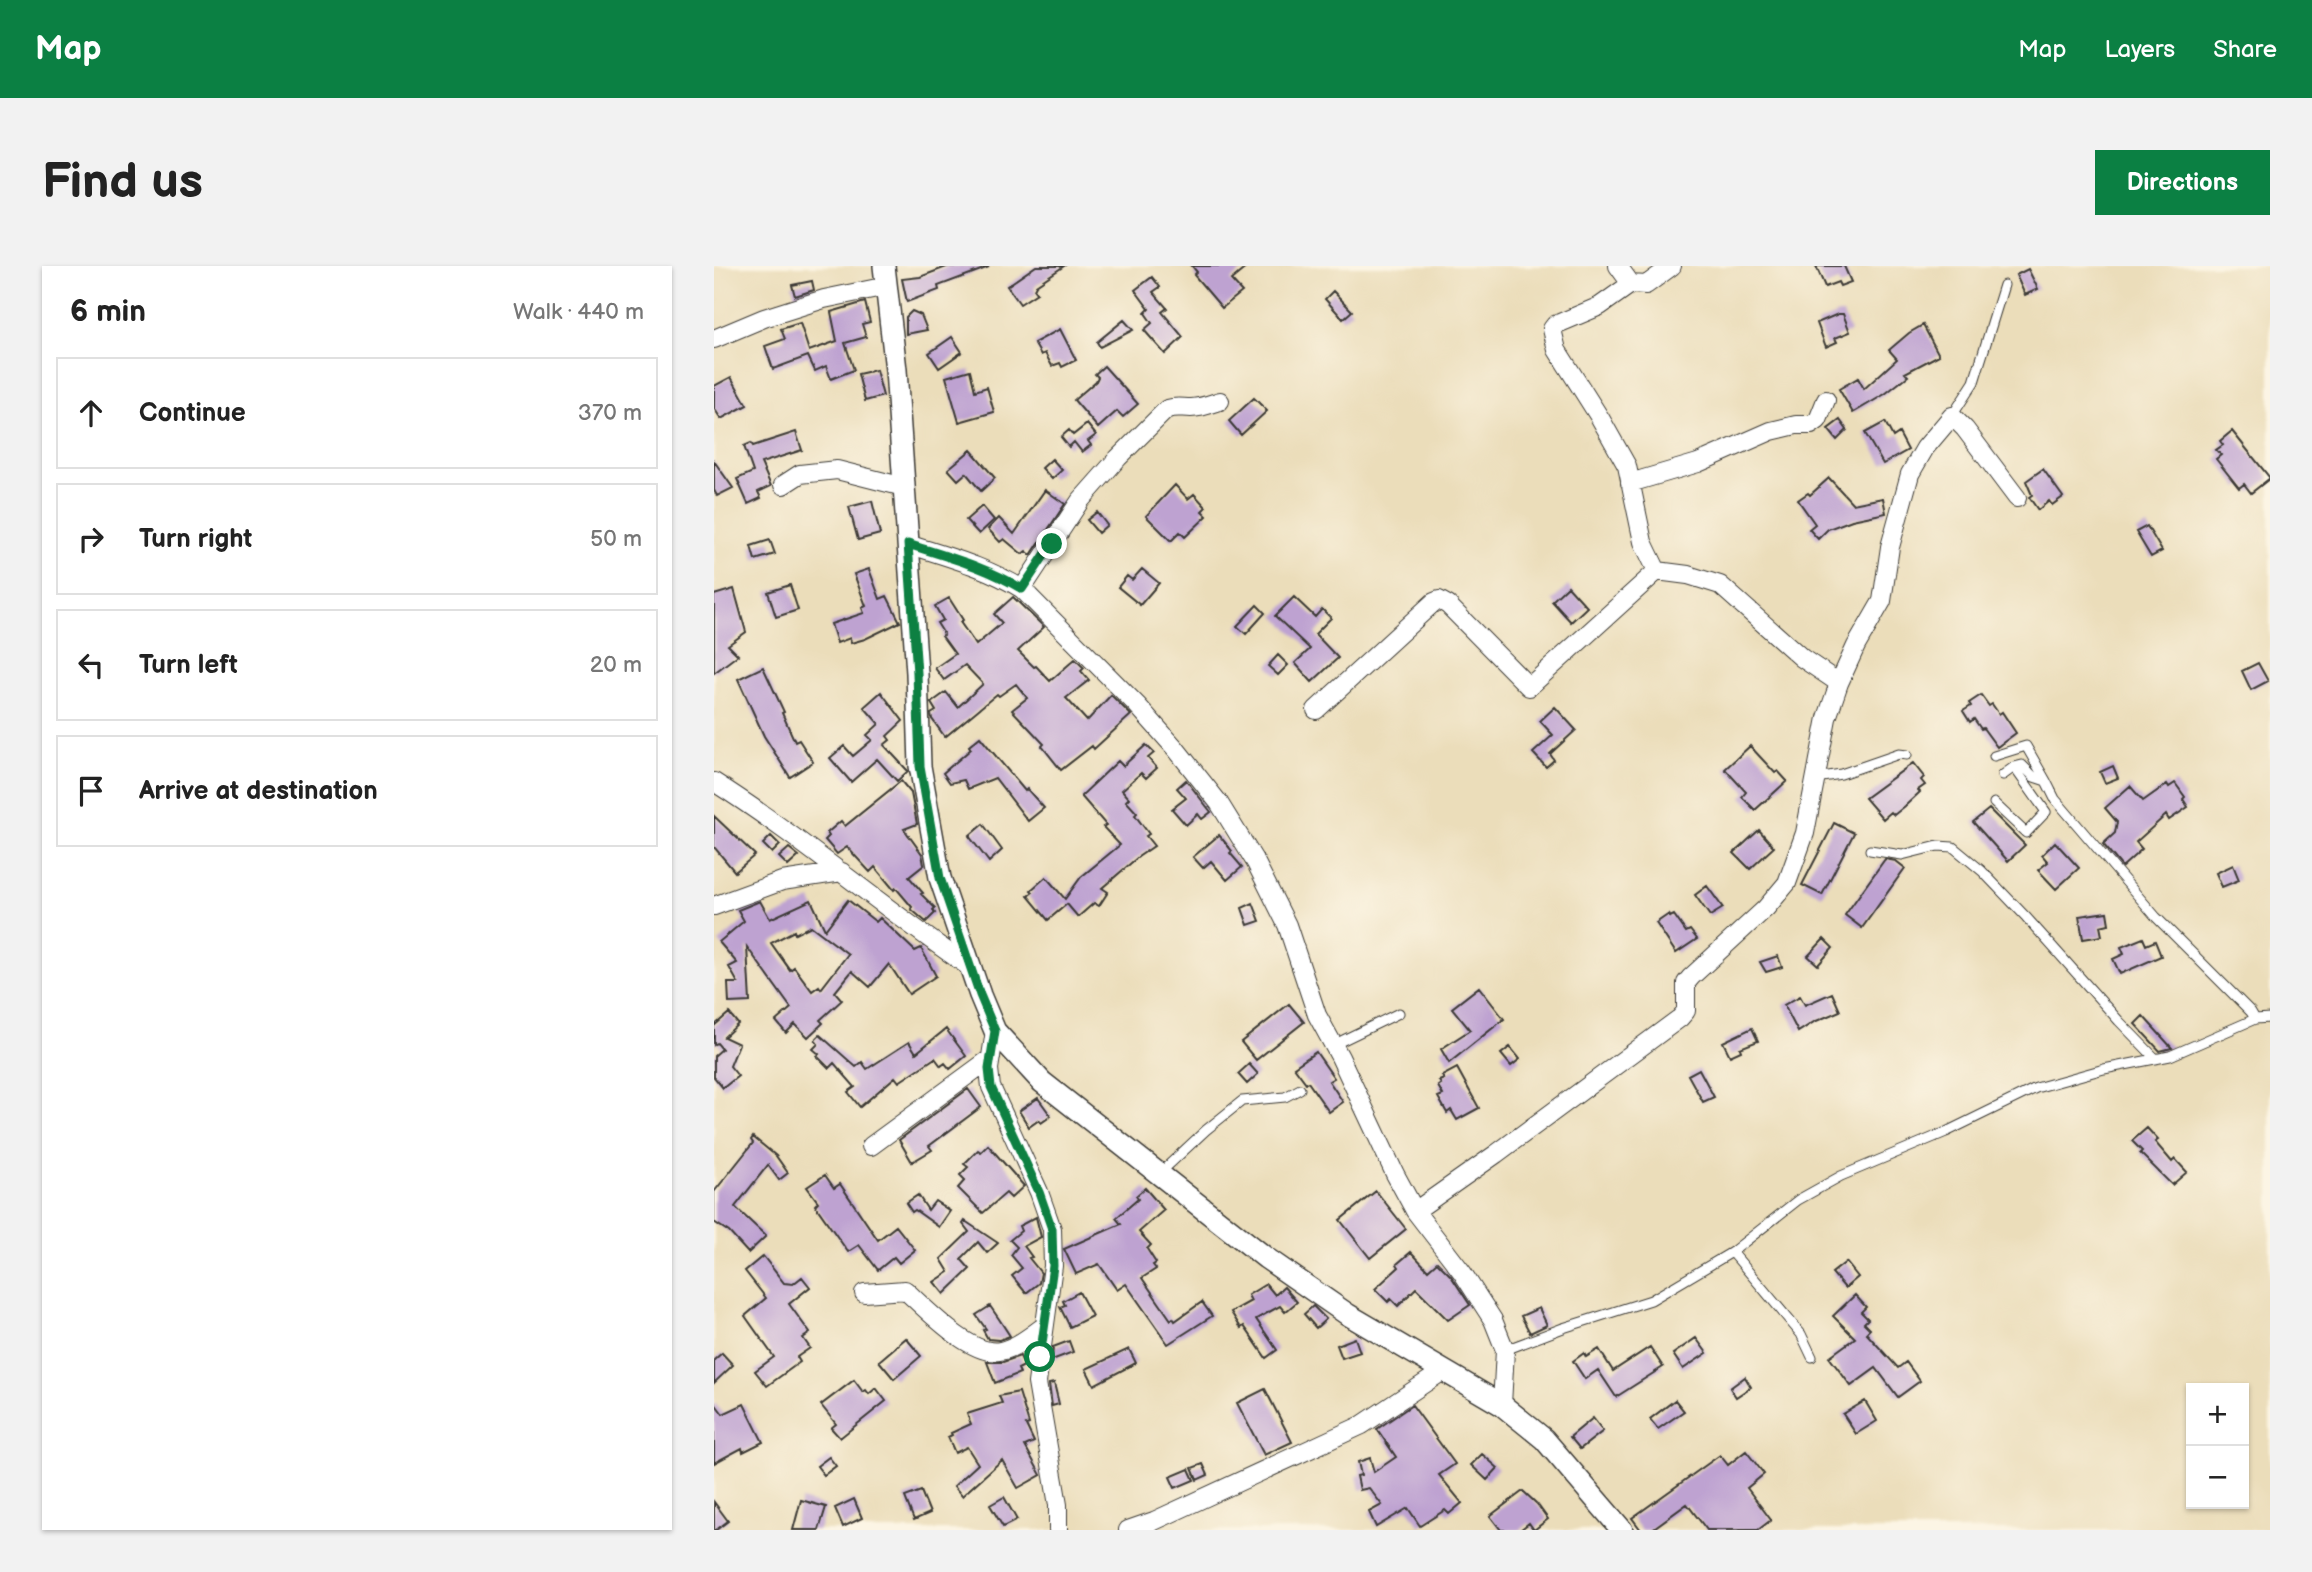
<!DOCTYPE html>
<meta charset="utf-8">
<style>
body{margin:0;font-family:"Balsamiq Sans",sans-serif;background:#f2f2f2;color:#222}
.controls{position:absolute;right:21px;bottom:21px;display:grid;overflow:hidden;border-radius:0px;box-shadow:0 2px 5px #0004}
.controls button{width:63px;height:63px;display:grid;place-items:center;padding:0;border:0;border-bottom:2px solid #e0e0e0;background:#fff;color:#222;font:35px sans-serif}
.stop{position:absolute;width:21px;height:21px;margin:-16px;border:5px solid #0b8043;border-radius:50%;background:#fff}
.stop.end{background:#0b8043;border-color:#fff;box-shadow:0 2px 7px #0008}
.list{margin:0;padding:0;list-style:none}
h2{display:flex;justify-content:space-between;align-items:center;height:91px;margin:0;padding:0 28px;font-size:30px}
h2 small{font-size:23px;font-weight:400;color:#767676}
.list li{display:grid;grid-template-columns:46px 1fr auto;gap:21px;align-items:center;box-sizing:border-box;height:112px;margin:0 14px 14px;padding:0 14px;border:2px solid #e0e0e0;border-radius:0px}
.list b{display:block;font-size:26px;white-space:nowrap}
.list em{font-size:23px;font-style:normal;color:#767676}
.icon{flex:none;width:38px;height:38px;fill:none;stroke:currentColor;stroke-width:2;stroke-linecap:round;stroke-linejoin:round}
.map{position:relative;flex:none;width:1556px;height:1264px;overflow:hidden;border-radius:0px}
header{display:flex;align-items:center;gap:42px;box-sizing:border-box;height:98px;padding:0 35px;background:#0b8043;color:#fff}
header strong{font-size:33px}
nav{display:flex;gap:38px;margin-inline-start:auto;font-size:24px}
.intro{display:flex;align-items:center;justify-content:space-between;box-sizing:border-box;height:168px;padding:0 42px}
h1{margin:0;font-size:49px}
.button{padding:18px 32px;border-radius:0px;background:#0b8043;color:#fff;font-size:24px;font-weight:700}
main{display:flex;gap:42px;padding:0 42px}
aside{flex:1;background:#fff;border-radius:0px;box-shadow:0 2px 5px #0004}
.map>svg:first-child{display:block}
.building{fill:#bea2d1;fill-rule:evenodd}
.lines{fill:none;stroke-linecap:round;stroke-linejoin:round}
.service-casing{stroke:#3b3934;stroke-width:11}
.minor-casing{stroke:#3b3934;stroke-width:20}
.tertiary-casing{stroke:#3b3934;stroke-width:24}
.service{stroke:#fff;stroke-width:9}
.minor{stroke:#fff;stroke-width:18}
.tertiary{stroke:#fff;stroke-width:21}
.route{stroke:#0b8043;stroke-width:9}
</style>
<header>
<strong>Map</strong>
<nav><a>Map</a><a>Layers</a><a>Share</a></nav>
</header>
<div class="intro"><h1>Find us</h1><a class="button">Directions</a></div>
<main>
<aside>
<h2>6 min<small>Walk · 440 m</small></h2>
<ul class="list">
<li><svg class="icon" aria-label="ahead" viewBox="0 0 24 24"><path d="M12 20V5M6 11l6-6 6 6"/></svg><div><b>Continue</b></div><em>370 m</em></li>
<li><svg class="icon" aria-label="right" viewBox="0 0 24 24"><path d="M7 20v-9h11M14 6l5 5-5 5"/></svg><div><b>Turn right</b></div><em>50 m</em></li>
<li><svg class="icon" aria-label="left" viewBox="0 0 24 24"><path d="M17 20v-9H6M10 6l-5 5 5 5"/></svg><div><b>Turn left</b></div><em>20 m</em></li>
<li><svg class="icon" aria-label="arrive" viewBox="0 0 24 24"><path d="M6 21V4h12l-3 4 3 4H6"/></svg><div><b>Arrive at destination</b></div></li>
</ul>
</aside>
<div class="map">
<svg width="1556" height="1264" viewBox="0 0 1556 1264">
<rect width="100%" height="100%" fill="#fcf5e5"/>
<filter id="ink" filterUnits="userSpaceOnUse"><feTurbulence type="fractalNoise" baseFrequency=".0143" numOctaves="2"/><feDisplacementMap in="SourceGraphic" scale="14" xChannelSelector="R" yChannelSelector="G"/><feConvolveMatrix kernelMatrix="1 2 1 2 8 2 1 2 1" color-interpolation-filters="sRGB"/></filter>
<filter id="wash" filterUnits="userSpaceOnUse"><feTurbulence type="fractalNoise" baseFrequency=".00686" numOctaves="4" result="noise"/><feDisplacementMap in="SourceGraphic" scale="28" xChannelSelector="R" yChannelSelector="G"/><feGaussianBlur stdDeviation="1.57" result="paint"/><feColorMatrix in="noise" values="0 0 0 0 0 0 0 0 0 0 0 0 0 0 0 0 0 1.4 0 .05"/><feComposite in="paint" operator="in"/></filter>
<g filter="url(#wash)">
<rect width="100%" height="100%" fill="#ebddba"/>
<g id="blocks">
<path class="building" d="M235,0L275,1L224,20L225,24L193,36L188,13L206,11Z
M322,0H350L322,19L320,23L323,27L306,38L293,20Z
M478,0H534L517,14L528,26L508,42L480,9L483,6Z
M1102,0H1130L1137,16L1126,20L1124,16L1111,21Z
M1314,3L1324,23L1311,29L1302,9Z
M438,11L446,21L439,26L453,42L448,46L469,71L451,88L430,64L438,57L431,47L435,43L421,24Z
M98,15L100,24L81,30L78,19Z
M619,25L638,45L629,53L611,33Z
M151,36L156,56L148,58L152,71L131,77L140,104L117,113L112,100L101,105L94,90L59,103L51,80L71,73L67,63L86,57L95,85L123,75L117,46Z
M198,45L207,49L213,64L192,68V51Z
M1124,48H1129L1136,66L1121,72L1123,76L1112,81L1103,57Z
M410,54L419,64L386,81L383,76Z
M1209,59L1225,89L1191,107L1194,110L1171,128L1139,147L1125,123L1144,112L1150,123L1183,93L1175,84L1195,67Z
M346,63L362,94L348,101L346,97L338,100L331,87L327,89L320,77Z
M238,71L248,86L225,102L215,87Z
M390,100L424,138L409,151L403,145L384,162L360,134L382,115L384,111L381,108Z
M162,104L169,130L151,135L144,108Z
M256,104L261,125L273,121L280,146L245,156L232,111Z
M17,111L33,139L7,153L0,142V120Z
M540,132L553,145L527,169L515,155Z
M1126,154L1133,164L1123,174L1114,163Z
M1171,156L1179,171L1185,167L1194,184L1169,198L1151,167Z
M373,158L382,169L374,175L377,179L368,186L360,176L355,181L347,171L355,164L359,169Z
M1518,165L1556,212L1537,227L1530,218L1525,222L1502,193L1507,189L1502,184L1509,179L1506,175Z
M82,166L88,184L47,197L57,220L44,226L47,232L34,238L23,213L39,206L30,180L37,177L39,180Z
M257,184L281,212L267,225L252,207L244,214L234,203Z
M338,193L348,204L338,213L328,202Z
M0,195L19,222L3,230L0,224Z
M1329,203L1349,231L1338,239L1335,235L1324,244L1315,231L1318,229L1312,215Z
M1115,212L1139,238L1169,232L1172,247L1138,254L1114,263L1104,273L1095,263L1101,258L1084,234L1094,227L1096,229Z
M461,219L474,233L480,228L492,241L488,245L493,250L471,271L466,266L457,275L432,250Z
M331,224L351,238L317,289L312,285L308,288L290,273L286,276L274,263L285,252L300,268Z
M158,235L166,268L144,274L135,241Z
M268,240L280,254L265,268L252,254Z
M383,246L393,259L384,267L373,254Z
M1433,260L1448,285L1437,291L1422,266Z
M56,274L61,288L41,294L37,280Z
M155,303L166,333L173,330L186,356L151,373L137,377L136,372L123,377L117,358L150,347L148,342L152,340L140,308Z
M428,303L445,317L426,339L404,321L413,310L418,314Z
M76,319L84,344L62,351L54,326Z
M854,320L873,341L857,356L838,335Z
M20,323L32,366L14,379L24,389L0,407V329Z
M299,331L330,361L304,385L320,401L322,400L336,415L361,393L370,402L367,405L375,414L352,432L373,455L397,429L417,449L380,483L378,480L347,504L328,480L330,478L298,444L313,432L302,418L285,430L283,428L231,471L218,453L217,448L222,445L217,437L232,426L244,441L269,418L251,399L230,414L221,402L241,388L228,370L230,368L223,357L229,354L221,340L235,332L249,354L246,356L262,379L288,357L280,348Z
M580,331L601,351L608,343L617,352L601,368L624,392L598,416L581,397L596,383L561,350Z
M543,339L551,347L532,368L523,360Z
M564,389L574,399L564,409L554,400Z
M1544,397L1554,415L1537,424L1528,405Z
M49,401L70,446L68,447L81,476L85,474L99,496L76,511L50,470L24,413Z
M167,426L189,455L173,470L176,474L170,479L194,505L183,515L163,493L137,516L116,492L130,480L139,490L158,474L153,469L165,458L150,441Z
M1267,429L1275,440L1278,438L1285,448L1288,446L1302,467L1283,481L1269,462L1267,463L1260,453L1256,456L1249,445L1257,440L1255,437Z
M841,441L862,464L836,488L840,494L832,501L819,487L839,469L826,455Z
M266,471L311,525L313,523L330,542L314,555L281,512L254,523L250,514L236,517L229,507L257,483L255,480Z
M432,479L440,487L434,492L443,502L432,512L427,507L408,524L415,532L412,535L423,547L421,549L435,568L432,570L440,580L424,591L388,622L394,626L385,640L380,637L364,651L353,638L334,654L314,630L319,626L317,624L332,611L351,633L367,611L406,579L389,561L392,559L367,530L404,495L409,500Z
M1036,480L1061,507L1064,505L1073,515L1041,544L1028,531L1032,526L1011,503Z
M1199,497L1210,511L1207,514L1211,519L1204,524L1206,526L1191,540L1180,549L1177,546L1169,553L1151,532Z
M1399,500L1404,512L1391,517L1386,506Z
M472,514L497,546L488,553L484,548L472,559L458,543L472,532L463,522Z
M187,515L197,527L203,558L190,563L208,588L210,599L195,611L209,627L207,628L221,642L219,644L221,647L212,656L197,643L198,641L182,622L180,624L161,601L156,606L133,581L123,588L111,574L115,570L113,567L127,555L131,560Z
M1461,517L1471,531L1469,533L1474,541L1455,554L1452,549L1422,576L1428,583L1408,601L1389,578L1401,567L1403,556L1391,542L1416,520L1429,535L1453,518L1455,521Z
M1275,543L1311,579L1294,595L1259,556Z
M0,550L41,589L21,606L0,581Z
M1120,557L1140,567L1108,629L1088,619Z
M269,558L288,584L275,596L255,570Z
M1045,564L1060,581L1036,603L1020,587Z
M505,569L518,585L516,587L528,601L513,614L497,595L489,602L479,591Z
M57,570L66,579L58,587L49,578Z
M1341,576L1365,602L1342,623L1324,604L1334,596L1328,589Z
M75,582L85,590L74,600L65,591Z
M1171,593L1182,595L1191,602L1148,662L1131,649Z
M1519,599L1525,614L1508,621L1502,607Z
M993,620L1009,642L996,650L981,629Z
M97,634L111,664L134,634L162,656L166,652L201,685L207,682L222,710L195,728L175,698L156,721L138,705L121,726L128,734L106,754L109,757L94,771L81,758L72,767L62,755L77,742L33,681L36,736L15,737L14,717H24L15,701L23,697L5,676L30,655L24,644L46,635L56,653ZM97,660L134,688L107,723L105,720L98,725L80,701L76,704L57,677L80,665L81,668Z
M539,637L546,655L534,659L528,642Z
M1393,646L1395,658L1386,660L1388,670L1369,673L1365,650Z
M955,648L956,651L960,649L972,666L976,664L983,673L962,687L942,657Z
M1429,672L1432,679L1441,675L1447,690L1406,708L1399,693L1410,688L1407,681Z
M1110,673L1119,682L1104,699L1094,690Z
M1064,690L1068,701L1052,706L1046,696Z
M765,721L790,753L735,797L727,783L756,764L738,742Z
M1118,727L1126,745L1100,756L1084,766L1070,739L1086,730L1091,739Z
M575,738L590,756L542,794L527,776Z
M15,747L24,758L10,771L25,778L16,800L24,810L9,822L0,811V790L8,783L3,777L0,779V760Z
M1429,750L1458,782L1446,785L1421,758Z
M1038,762L1044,775L1026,782L1027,785L1016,790L1009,776Z
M232,763L252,790L236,803L231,797L227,800L221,792L185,816L181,811L146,841L134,826L141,821L120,797L115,802L103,790L105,788L99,783L104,778L101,774L106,769L142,801L148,796L153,803L195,776L202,787Z
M796,781L806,793L797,800L787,788Z
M602,786L620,812L615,815L629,836L615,846L594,816L592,817L580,801Z
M535,798L544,808L533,818L524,808Z
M743,802L765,842L743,854L737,844L733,847L724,831L729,829L724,820L727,818L725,815L730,813L728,810Z
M985,803L1000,831L989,836L974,809Z
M254,823L267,841L215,880L218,884L198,896L185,874Z
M324,832L337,850L327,857L325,854L315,861L305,845Z
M1433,862L1444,874L1441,876L1458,896L1461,893L1473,906L1458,919L1426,887L1428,885L1418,875Z
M39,871L62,890L74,907L65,914L54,899L21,941L52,970L34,987L15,966L0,956V926L39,877L37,874Z
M274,879L310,920L297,932L292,927L269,947L244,922L251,914L246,909L254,901L250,898L264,884L267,886Z
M111,909L120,922L126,918L164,974L182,960L201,984L185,997L180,991L164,1004L145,979L134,986L101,939L104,936L93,921Z
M431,922L450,944L425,966L437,979L433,983L442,997L439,999L442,1003L428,1012L457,1054L459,1052L461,1055L488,1036L498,1050L454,1078L412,1018L403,1024L385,998L362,1008L350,983L407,958L402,952L424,933L422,930Z
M662,925L692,963L656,992L626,954Z
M204,929L214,944L221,935L236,945L225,961L201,944L198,946L192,937Z
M322,951L327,971L310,980L318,991L315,992L327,1007L325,1017L312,1027L298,1010L308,1002L297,989L303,981L296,974L307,965L305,960Z
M251,955L284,977L273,987L264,976L247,993L256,1003L230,1028L220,1016L235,1006L227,993L255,966L249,958Z
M697,986L714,1004L723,996L737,1010L756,1039L734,1054L702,1022L684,1040L677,1033L674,1036L661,1023L685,1001L683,998Z
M49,990L70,1017L79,1018L88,1011L96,1021L75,1038L96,1067L89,1072L96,1082L83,1091L86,1096L53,1120L41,1105L60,1091L31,1050L52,1032L31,1005Z
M1132,996L1144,1011L1131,1022L1118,1007Z
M552,1018L561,1029L570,1021L583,1036L571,1046L566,1040L542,1053L563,1084L552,1092L530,1060L527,1062L517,1046L537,1035L534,1029Z
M365,1026L378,1050L356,1061L346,1041L351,1039L349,1035Z
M1141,1029L1152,1041L1147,1046L1154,1053L1150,1057L1156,1063L1152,1067L1184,1102L1192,1096L1206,1115L1184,1131L1162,1102L1137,1120L1115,1091L1141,1072L1119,1050Z
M276,1040L285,1053L296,1070L285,1074L274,1073L269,1064L272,1063L262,1049Z
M599,1040L612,1053L602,1062L590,1048Z
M825,1042L833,1059L816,1067L807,1050Z
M192,1072L207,1090L180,1113L165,1095Z
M641,1072L646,1086L628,1092L623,1079Z
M982,1072L993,1087L969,1103L959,1088Z
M355,1075L359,1086L338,1094L339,1081Z
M936,1081L949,1101L902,1131L884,1104L871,1113L859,1095L870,1087L872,1091L885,1083L899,1105Z
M415,1083L422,1097L380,1119L372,1103Z
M8,1087L19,1099L0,1117V1094Z
M306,1090L310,1100L304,1103L306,1107L281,1117L273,1096H289Z
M1031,1111L1037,1121L1022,1131L1016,1122Z
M140,1114L149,1126L152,1124L155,1128L162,1122L172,1135L126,1172L117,1162L122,1158L107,1139Z
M340,1117L345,1138L338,1140L335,1118Z
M551,1123L578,1176L550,1189L523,1137Z
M305,1126L315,1158L312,1159L320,1176L311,1180L327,1209L304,1222L288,1194L248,1230L240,1220L264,1198L253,1181L241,1187L234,1171L238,1169L237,1167L257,1158L253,1148L288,1137L285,1130Z
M961,1134L970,1145L944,1163L936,1153Z
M1151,1135L1163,1155L1142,1168L1129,1148Z
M0,1136L9,1148L30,1138L49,1176L29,1186L28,1182L0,1197Z
M698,1139L741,1198L725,1209L748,1237L735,1248L731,1244L706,1260L694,1242L662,1261L655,1246L668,1239L655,1222L646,1224L643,1210L647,1209L644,1196L656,1192L660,1206L682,1191L663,1163Z
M879,1152L889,1165L866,1183L856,1171Z
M1032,1185L1050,1208L1033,1222L1057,1254L1044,1264H993L973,1238L937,1264H927L918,1252L1006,1189L1014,1199Z
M768,1188L784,1202L773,1214L757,1199Z
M115,1191L122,1200L110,1209L103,1200Z
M489,1198L494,1209L483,1214L478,1202Z
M475,1203L480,1214L461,1222L456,1211Z
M207,1225L216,1247L200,1254L191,1231Z
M809,1225L823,1238L834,1253L820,1264L815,1257L806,1264H787L776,1250Z
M290,1231L303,1254L289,1261L276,1239Z
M140,1233L148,1252L129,1261L121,1242Z
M87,1234L112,1241L105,1264H79Z
M0,1236L14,1255L2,1264H0Z"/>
</g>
</g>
<g filter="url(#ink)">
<use href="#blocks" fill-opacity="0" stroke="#3b3934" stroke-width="2"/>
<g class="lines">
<g class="service-casing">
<path id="service" d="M1238,150L1260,116L1290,19
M1280,490L1312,480L1332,515
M1289,509L1300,501L1308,499L1320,511L1332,515L1341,533L1442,651L1537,746L1541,753
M1102,512L1127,508L1185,488L1193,489
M1280,537L1312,567L1332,546L1300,501
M1156,584L1188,589L1224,580L1239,581L1268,605L1312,651L1405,755L1442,793
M619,779L685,747
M446,907L492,864L528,835L571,831L586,823
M1018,986L1087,1068L1098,1091
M791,1084L849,1062L937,1034L1018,986L1084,934L1127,910L1232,866L1322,822L1390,803L1456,790L1541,753L1556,752"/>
</g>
<g class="minor-casing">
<path id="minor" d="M904,0L917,18L932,19L958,0
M917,18L886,40L841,59L838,63L843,84L886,152L913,200L929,276L943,305L974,309L1006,319L1088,392L1125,417
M0,73L50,52L110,33L173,20
M916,217L984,197L1057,165L1082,159H1097L1104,154L1112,134
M69,219L86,208L123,204L190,221
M194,278C234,291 273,301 308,323L423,439L462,483L505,537L542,597L573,659L603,749L626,791L681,908L701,945L748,1006L779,1054L791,1084L788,1139
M308,323L366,235L404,192L453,143C463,140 468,142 477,142C487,142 497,138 506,135
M602,444L720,336L725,334L734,339L815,421L943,305
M0,516C90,573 170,643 257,702
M0,640L68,615L128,606
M281,765L275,803L277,821L325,926L338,963L339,1000L323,1117L344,1239V1264
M157,880L277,792
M701,945L782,888L966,752L972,745V717L977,711L1052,642L1073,617L1091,567L1113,452L1125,417L1142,380L1168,335L1176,281L1196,208L1211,182L1238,150L1251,163L1303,232
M150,1027L191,1024C211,1042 257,1091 286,1085C302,1082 316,1070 329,1061
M414,1264L440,1255L648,1159L729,1105"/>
</g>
<g class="tertiary-casing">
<path id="tertiary" d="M170,0L182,104L203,407L206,500L226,612L266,729L281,765L328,816L552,992L633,1048L788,1139L830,1173L908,1264"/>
</g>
<use href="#service" class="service"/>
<use href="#minor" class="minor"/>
<use href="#tertiary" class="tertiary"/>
</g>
</g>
<g class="lines" filter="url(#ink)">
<path class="route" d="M326,1091L339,1000L338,963L325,926L277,821L275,803L281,765L266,729L226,612L206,500L203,407L194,278C234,291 273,301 308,323L338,278"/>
</g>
</svg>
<div class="controls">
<button>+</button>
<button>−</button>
</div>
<div class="stop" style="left:326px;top:1091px"></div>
<div class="stop end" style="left:338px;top:278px"></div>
</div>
</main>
